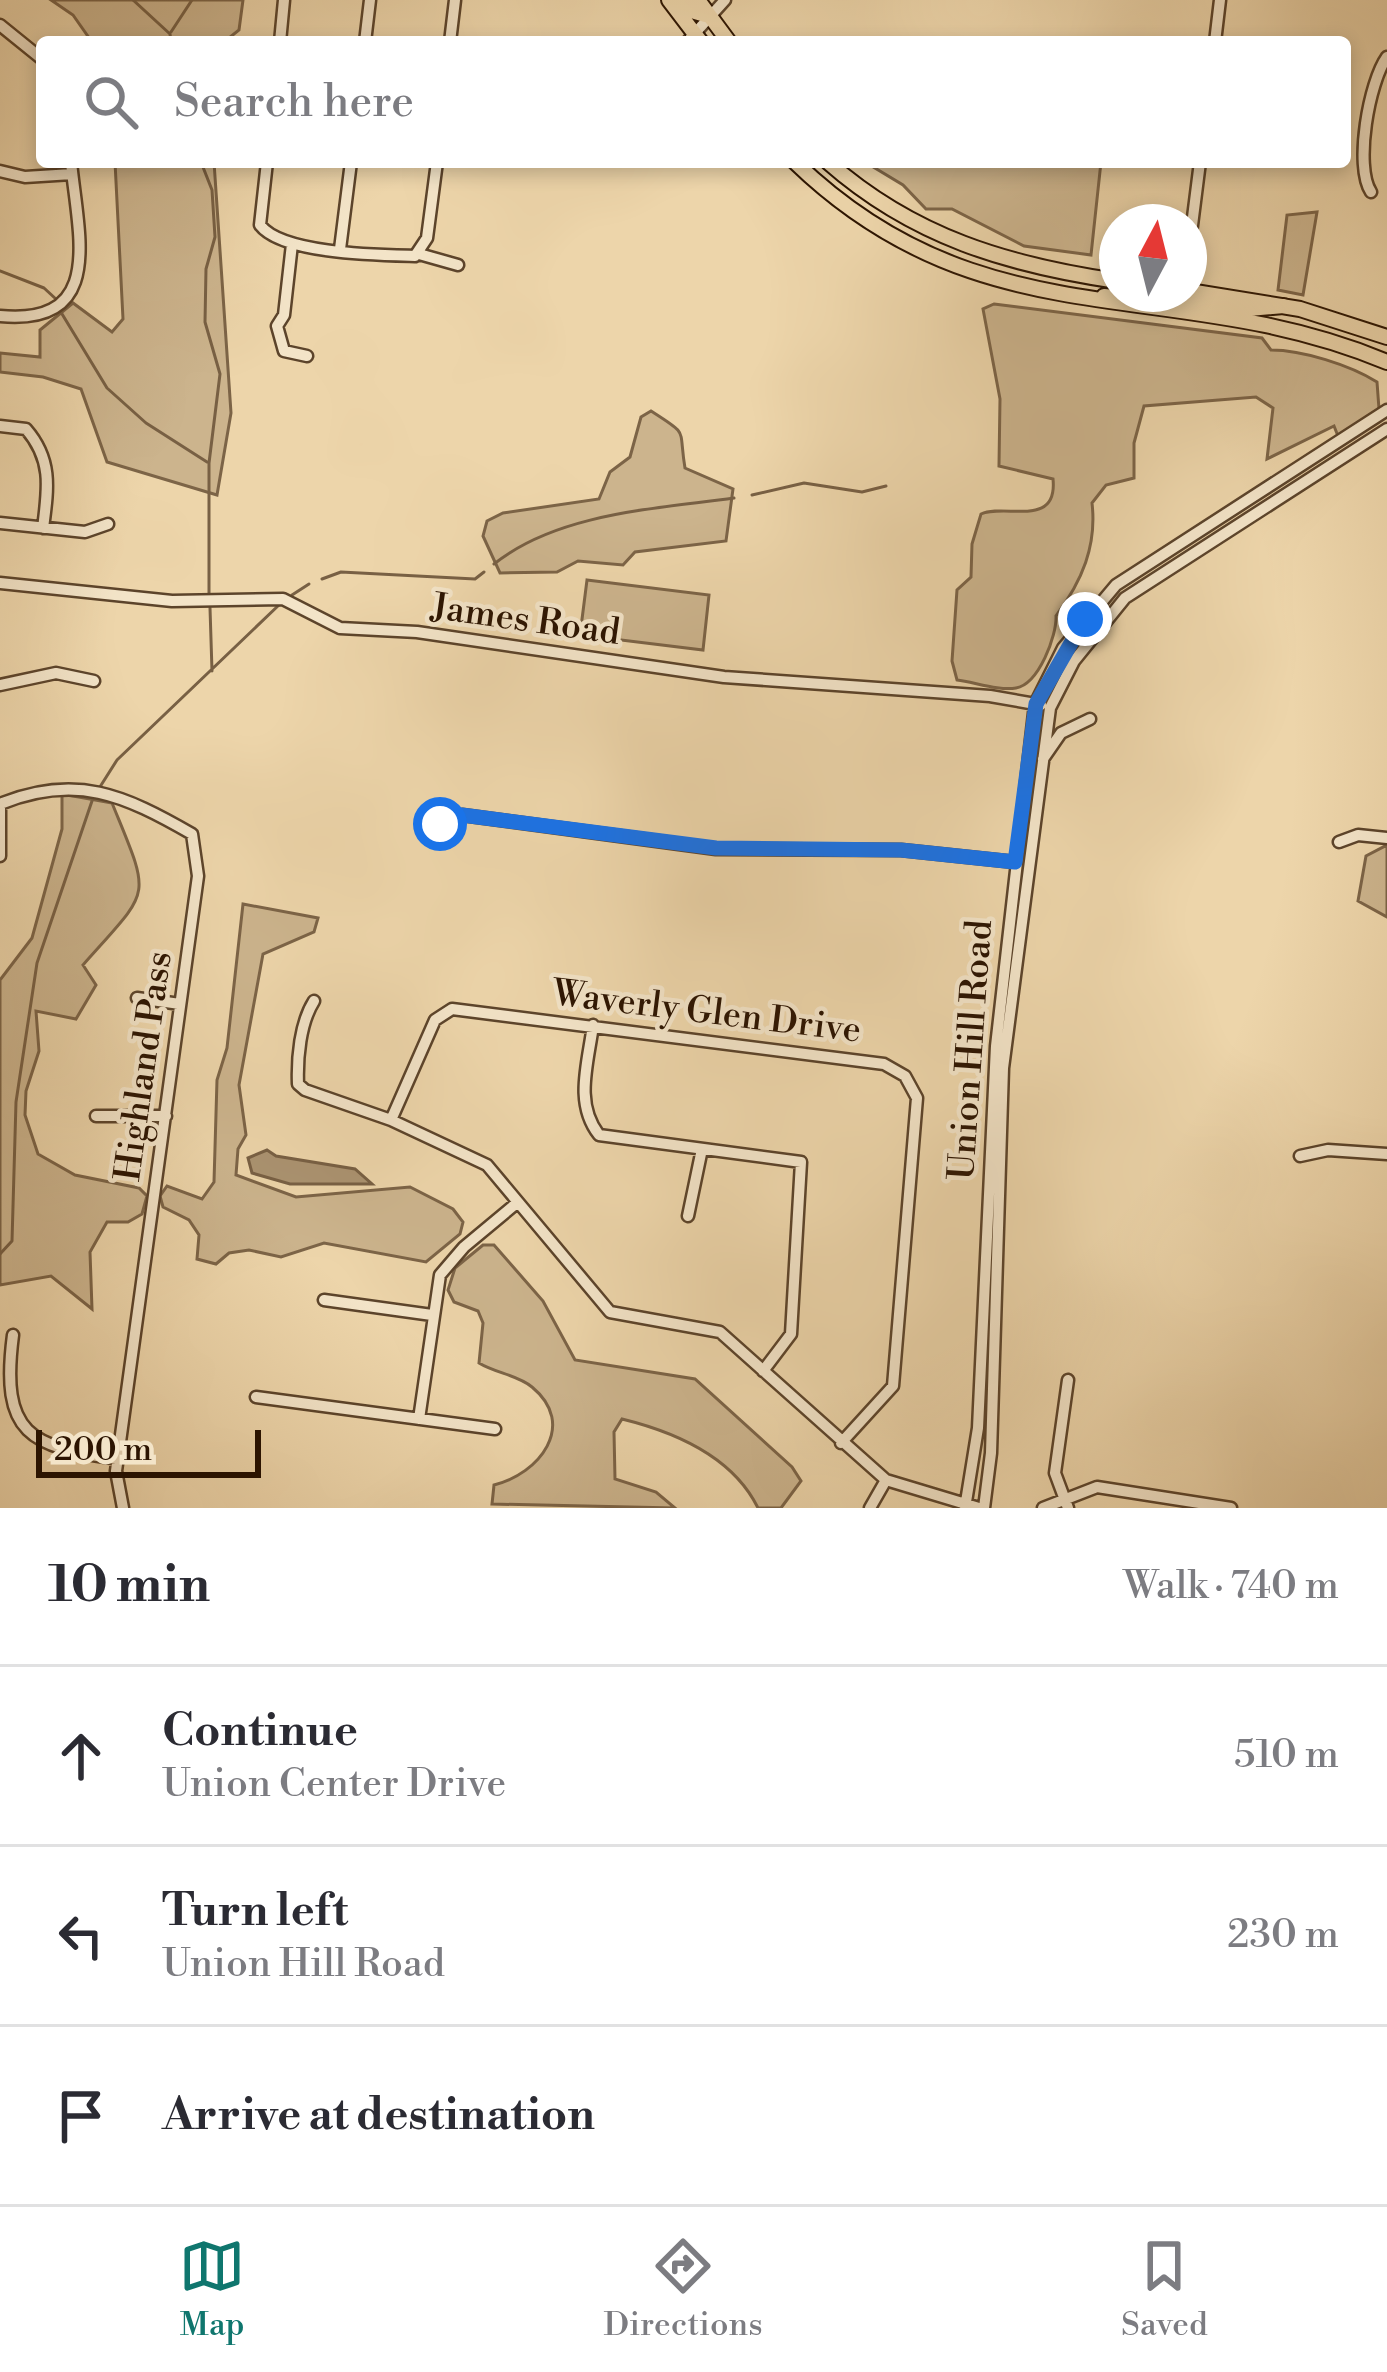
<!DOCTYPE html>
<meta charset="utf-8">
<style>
body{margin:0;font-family:"Libre Bodoni",serif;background:#f2f2f3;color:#2b2b33}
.compass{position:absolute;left:1099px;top:204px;width:108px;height:108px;border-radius:50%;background:#fff;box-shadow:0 6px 18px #0003;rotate:7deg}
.scale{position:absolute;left:36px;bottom:30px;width:225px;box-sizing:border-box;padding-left:12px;border:6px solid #2c1401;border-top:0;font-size:33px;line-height:42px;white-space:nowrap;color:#2c1401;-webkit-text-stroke:9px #f3e4c8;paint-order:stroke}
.stop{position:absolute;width:36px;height:36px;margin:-27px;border:9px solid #1a73e8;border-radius:50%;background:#fff}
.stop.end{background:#1a73e8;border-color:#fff;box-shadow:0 3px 12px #0008}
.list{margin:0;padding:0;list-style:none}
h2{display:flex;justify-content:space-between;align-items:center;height:156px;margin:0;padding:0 48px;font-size:51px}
h2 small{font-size:39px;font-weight:400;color:#7c7c81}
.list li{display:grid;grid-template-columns:78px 1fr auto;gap:36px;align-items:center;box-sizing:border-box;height:180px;padding:0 48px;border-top:3px solid #e1e1e2}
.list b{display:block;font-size:45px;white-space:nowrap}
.list p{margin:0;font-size:39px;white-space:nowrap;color:#7c7c81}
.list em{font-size:39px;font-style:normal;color:#7c7c81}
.icon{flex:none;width:66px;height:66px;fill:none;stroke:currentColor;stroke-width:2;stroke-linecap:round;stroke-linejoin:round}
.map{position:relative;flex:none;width:1387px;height:1508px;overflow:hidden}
.search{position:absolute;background:#fff;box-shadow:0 6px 18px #0003;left:36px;right:36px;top:36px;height:132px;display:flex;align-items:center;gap:30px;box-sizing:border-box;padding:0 42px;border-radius:12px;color:#7c7c81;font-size:45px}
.sheet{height:696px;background:#fff}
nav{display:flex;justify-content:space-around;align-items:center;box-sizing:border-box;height:168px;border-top:3px solid #e1e1e2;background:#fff;font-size:33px;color:#7c7c81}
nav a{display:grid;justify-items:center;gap:6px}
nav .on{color:#0f766e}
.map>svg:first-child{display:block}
.green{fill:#ccb48d;stroke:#7c6447;stroke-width:3}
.water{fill:#ab9371;stroke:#786044;stroke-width:3}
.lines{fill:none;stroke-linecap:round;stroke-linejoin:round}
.stream{stroke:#786044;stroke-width:3}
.minor-casing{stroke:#5c442b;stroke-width:15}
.major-casing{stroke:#2c1401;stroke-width:18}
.minor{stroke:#f3e4c8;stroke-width:10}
.major{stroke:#edd5aa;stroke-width:14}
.route{stroke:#1a73e8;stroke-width:15}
.labels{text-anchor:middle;stroke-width:9;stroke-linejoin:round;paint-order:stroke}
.street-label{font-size:36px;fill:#2c1401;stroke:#f3e4c8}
</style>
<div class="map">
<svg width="1387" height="1508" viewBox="0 0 1387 1508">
<rect width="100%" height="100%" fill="#edd5aa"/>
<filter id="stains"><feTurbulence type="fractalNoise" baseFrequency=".00167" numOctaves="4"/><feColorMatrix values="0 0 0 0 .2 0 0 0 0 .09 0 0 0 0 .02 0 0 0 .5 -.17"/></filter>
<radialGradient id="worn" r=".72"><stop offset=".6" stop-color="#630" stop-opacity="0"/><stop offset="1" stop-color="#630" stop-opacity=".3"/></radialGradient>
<path class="green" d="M51,0H243L239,30L224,42H92L73,15Z
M115,162H214L231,413L217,495L107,462L81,389L43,377L0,372V353L40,357V330L73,303L112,332L123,319Z
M865,162H1101L1091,255L1024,246L952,209H926L903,185Z
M1317,212L1303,295L1278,290L1287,215Z
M994,304L1262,338L1271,350C1302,350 1350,365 1377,382L1379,409L1338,436L1334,426L1267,459L1273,408L1256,397L1144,406L1134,443V478L1106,485L1092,503C1097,546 1082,581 1056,616C1057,635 1039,684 1016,688C999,691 974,682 957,680L952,661L957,590L971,577L972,544L981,514C1005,503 1058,529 1053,479L999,466L1000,399L983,309Z
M651,411C690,436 678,427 685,468L733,489L726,541L635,552L623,565L578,561L557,572L500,573L483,536L487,521L503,513L599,499L610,472L630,457L641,417Z
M587,580L709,595L703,650L580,635Z
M62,794L112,803C152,901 152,887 83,965L96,985L76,1019L36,1011L39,1051L26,1091L25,1115L38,1154L75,1175L139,1188L147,1196L142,1214L128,1222H107L90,1252L92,1309L51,1276L0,1285V980L32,938L62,829Z
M1387,845V917L1358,901L1366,856Z
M243,904L318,918L314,932L263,954L239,1085L246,1135L238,1149L236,1175L296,1197L410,1187L453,1209L463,1222L460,1234L426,1262L324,1243L281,1257L249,1250L229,1253L216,1264L197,1259L199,1235L189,1220L163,1207L160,1196L167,1186L202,1199L214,1182L217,1080L227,1048Z
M483,1245H494L543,1301L575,1360L695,1379L792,1467L801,1481L781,1508H758C733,1457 675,1432 622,1419L614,1432L615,1479L656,1492L675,1508L492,1504L494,1485C539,1474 578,1425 532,1387C518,1375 495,1373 479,1363L483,1323L478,1311L454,1302L448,1290L455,1268Z"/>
<path class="water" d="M267,1150L276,1156L355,1169L372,1184H290L252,1173L248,1158Z"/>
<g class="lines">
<path class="stream" d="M133,0L170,34L171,42
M171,32L192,0
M201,162L212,190L215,237L206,269L205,322L220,374L209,463V597
M0,271L44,288L57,300
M59,309L107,388L146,423L207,462
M752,495L804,483L862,492L886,486
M494,564C558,513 655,509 734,498
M322,579L341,572L475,579L484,572
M292,595L309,584
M210,608L212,671
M98,790L117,760L280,604
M0,1254L12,1241L16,1102L37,963L93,798"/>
<g class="minor-casing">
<path id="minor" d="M0,25L42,59
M280,42L284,0
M365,42L370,0
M450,42L455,0
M687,42L725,0
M1215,42L1220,0
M267,162L260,225C282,254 378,255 415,256L427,238L437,162
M0,171L25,177L72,174
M1371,192C1354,166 1369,82 1387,57
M292,244L284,315L277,326L284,351L307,356
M340,249L351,162
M1189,249L1200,162
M419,254L458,265
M0,316C106,326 78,235 71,162
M0,426L26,429C53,460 48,489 43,528
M0,523L85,532L108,524
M0,583L172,601L283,599L340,628L417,632L724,677L990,696L1041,705
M0,685L56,673L94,681
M1043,759L1061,733L1090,719
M0,804C76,773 124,795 192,834L198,876L116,1471L123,1508
M0,806V856
M440,823L462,815L716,849L901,850L1015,862
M1339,842L1358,835L1387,838
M137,998L180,1004
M314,1001C300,1023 297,1058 298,1084L305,1090L391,1120L487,1165L610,1312L720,1332L886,1480L979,1508
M593,1025C588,1064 574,1103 599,1135L801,1162L791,1334L763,1371
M96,1116H166
M391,1120L435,1020L452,1009L884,1064L905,1076L917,1098L893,1386L841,1443
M1300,1156L1328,1150L1387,1154
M688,1216L702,1149
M324,1300L432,1315
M13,1335C0,1435 30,1447 118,1459
M1068,1380L1055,1473L1068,1508
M256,1397L495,1429
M419,1419L440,1275L464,1247L518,1202
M870,1508L886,1480
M965,1508L978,1428L996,1046L1035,704L1063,648L1116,585L1387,410
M984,1508L991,1453L1003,1068L1050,708L1074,661L1125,598L1387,429
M1043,1508L1097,1487L1231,1508"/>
</g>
<g class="major-casing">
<path id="major" d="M669,0L701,42
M685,0L695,12L709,16
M698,0L729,42
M795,162C984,345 1173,272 1387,362
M828,162C913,237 1008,265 1117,281
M1189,291L1300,309L1387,337
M1104,296L1237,310L1284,306"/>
</g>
<use href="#minor" class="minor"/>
<use href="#major" class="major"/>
</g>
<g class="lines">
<path class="route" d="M440,824L462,815L716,848L901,850L1015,862L1036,704L1085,619"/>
</g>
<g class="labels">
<g class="street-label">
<text transform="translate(526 618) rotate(8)" y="13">James Road</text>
<text transform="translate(707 1010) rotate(7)" y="13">Waverly Glen Drive</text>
<text transform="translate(969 1050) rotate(-86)" y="13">Union Hill Road</text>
<text transform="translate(142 1066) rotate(-82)" y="13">Highland Pass</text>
</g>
</g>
<rect width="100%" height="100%" filter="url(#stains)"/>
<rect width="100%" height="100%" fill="url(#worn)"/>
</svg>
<svg class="compass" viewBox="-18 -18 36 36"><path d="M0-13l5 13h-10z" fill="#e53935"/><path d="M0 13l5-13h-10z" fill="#7c7c81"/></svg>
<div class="scale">200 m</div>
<div class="stop" style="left:440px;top:824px"></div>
<div class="stop end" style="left:1085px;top:619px"></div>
<div class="search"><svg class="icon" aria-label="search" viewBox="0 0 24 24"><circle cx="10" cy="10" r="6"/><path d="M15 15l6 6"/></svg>Search here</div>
</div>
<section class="sheet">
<h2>10 min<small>Walk · 740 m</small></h2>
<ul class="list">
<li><svg class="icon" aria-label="ahead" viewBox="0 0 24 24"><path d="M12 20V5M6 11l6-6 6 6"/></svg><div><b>Continue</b><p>Union Center Drive</p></div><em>510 m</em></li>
<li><svg class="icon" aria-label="left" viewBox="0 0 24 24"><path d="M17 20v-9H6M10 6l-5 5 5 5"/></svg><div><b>Turn left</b><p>Union Hill Road</p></div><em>230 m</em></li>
<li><svg class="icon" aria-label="arrive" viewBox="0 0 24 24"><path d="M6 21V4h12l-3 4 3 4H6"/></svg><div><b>Arrive at destination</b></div></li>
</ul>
</section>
<nav>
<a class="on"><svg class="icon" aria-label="map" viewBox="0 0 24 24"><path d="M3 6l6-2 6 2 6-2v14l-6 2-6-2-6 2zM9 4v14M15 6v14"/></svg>Map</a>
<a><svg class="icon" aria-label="directions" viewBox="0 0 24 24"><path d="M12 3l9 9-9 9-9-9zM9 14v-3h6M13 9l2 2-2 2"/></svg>Directions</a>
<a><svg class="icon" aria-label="saved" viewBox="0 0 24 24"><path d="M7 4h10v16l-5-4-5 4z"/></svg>Saved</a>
</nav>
